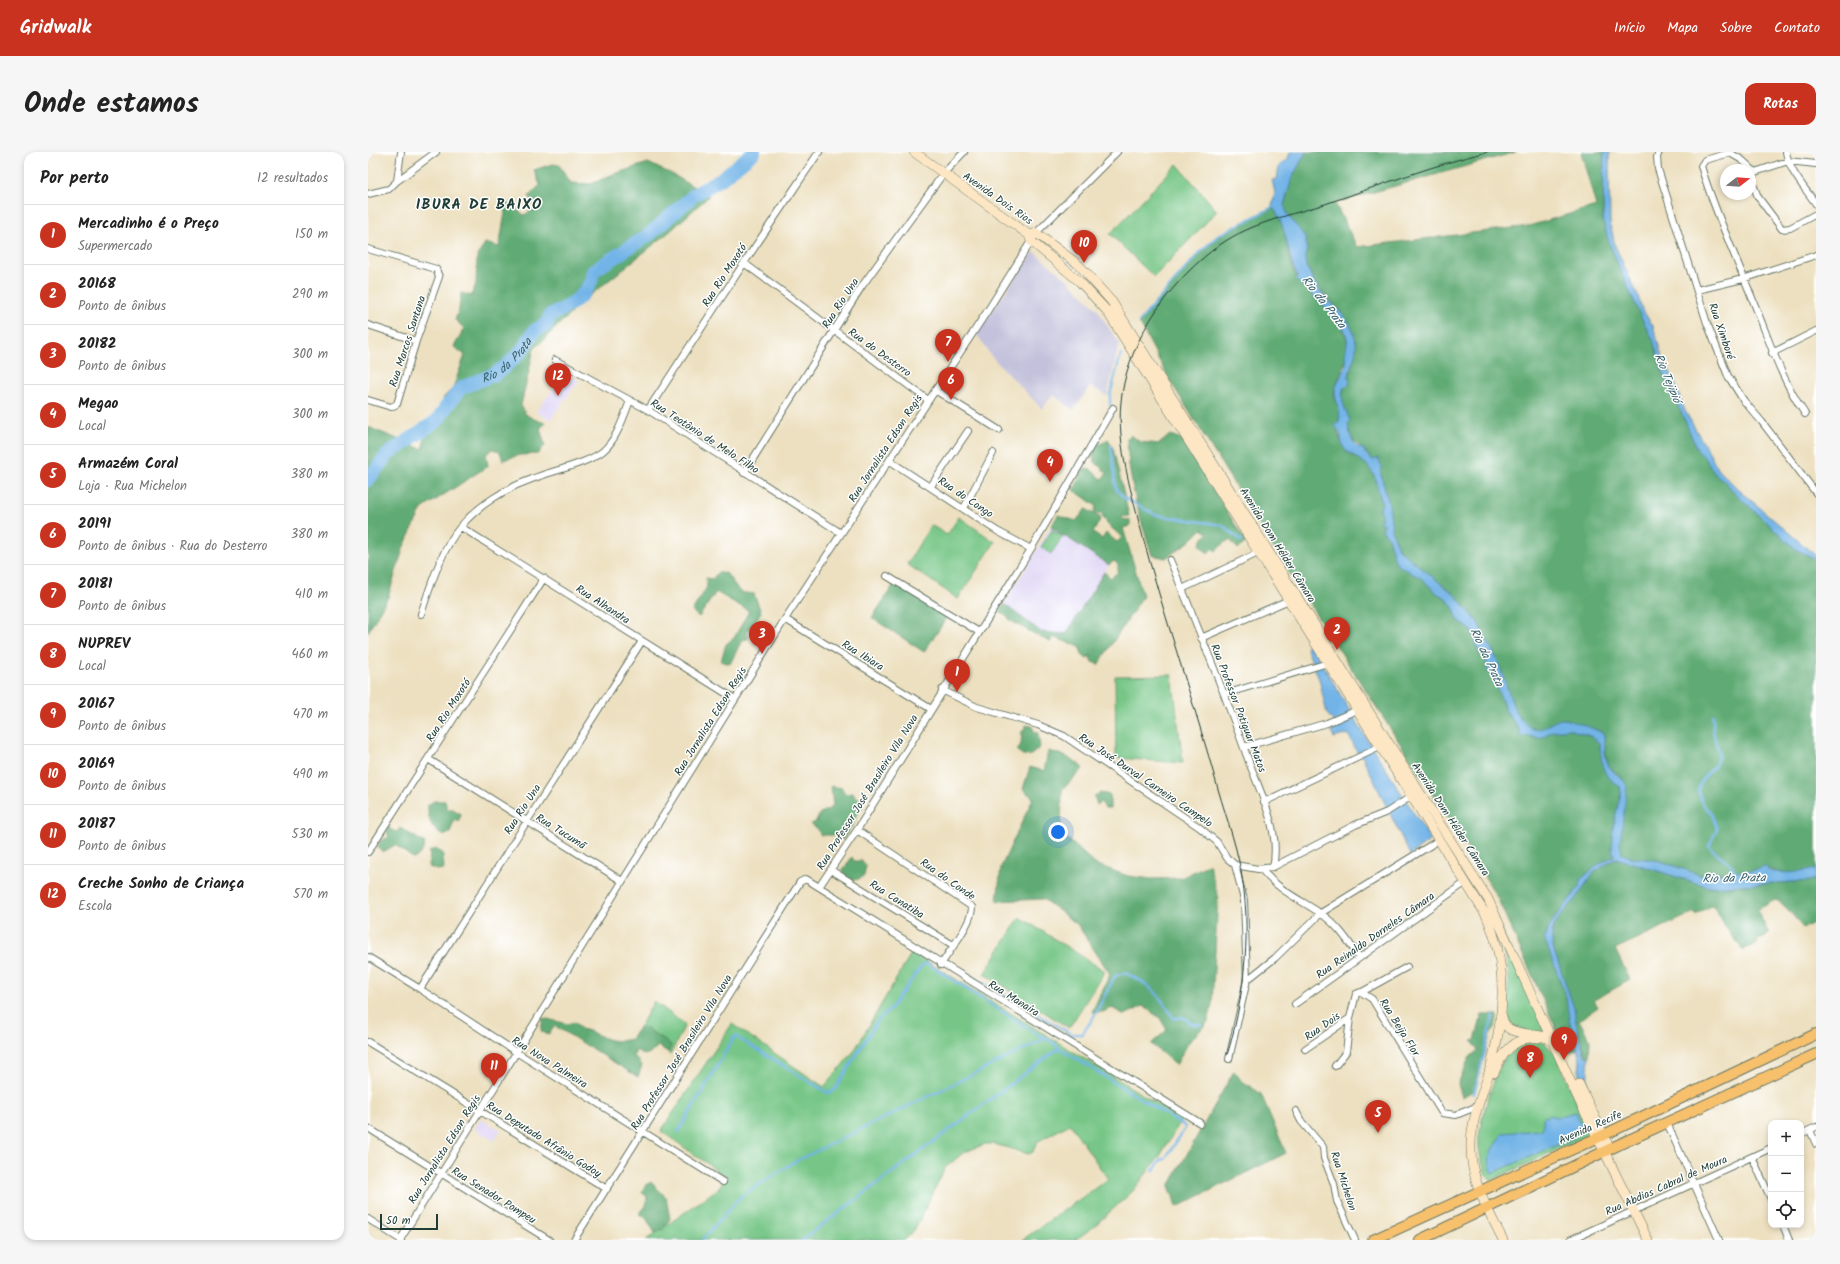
<!DOCTYPE html>
<html lang="pt">
<meta charset="utf-8">
<style>
body{margin:0;font-family:Kalam,sans-serif;background:#f6f6f6;color:#222}
.controls{position:absolute;right:12px;bottom:12px;display:grid;overflow:hidden;border-radius:8px;box-shadow:0 2px 6px #0003}
.controls button{width:36px;height:36px;display:grid;place-items:center;padding:0;border:0;border-bottom:1px solid #e0e0e0;background:#fff;color:#222;font:20px sans-serif}
.compass{position:absolute;left:1352px;top:12px;width:36px;height:36px;border-radius:50%;background:#fff;box-shadow:0 2px 6px #0003;rotate:73deg}
.scale{position:absolute;left:12px;bottom:10px;width:58px;box-sizing:border-box;padding-left:4px;border:2px solid #1f3d34;border-top:0;font-size:11px;line-height:14px;white-space:nowrap;color:#1f3d34;-webkit-text-stroke:3px #fff;paint-order:stroke}
.you{position:absolute;left:690px;top:680px;width:14px;height:14px;margin:-10px;border:3px solid #fff;border-radius:50%;background:#1a73e8;box-shadow:0 0 0 6px #1a73e833}
.badge{display:grid;place-items:center;width:26px;height:26px;border-radius:50%;background:#c8321e;color:#fff;font-size:13px;font-weight:700}
.pin{position:absolute;translate:-50% -33px;filter:drop-shadow(0 1px 2px #0008)}
.pin::after{content:'';position:absolute;top:21px;width:14px;height:12px;background:inherit;clip-path:polygon(0 0,100% 0,50% 100%)}
.list{margin:0;padding:0;list-style:none}
h2{display:flex;justify-content:space-between;align-items:center;height:52px;margin:0;padding:0 16px;font-size:17px}
h2 small{font-size:13px;font-weight:400;color:#767676}
.list li{display:grid;grid-template-columns:26px 1fr auto;gap:12px;align-items:center;box-sizing:border-box;height:60px;padding:0 16px;border-top:1px solid #e0e0e0}
.list b{display:block;font-size:15px;white-space:nowrap}
.list p{margin:0;font-size:13px;white-space:nowrap;color:#767676}
.list em{font-size:13px;font-style:normal;color:#767676}
.icon{flex:none;width:22px;height:22px;fill:none;stroke:currentColor;stroke-width:2;stroke-linecap:round;stroke-linejoin:round}
.map{position:relative;flex:none;width:1448px;height:1088px;overflow:hidden;border-radius:12px}
header{display:flex;align-items:center;gap:24px;box-sizing:border-box;height:56px;padding:0 20px;background:#c8321e;color:#fff}
header strong{font-size:19px}
nav{display:flex;gap:22px;margin-inline-start:auto;font-size:14px}
.intro{display:flex;align-items:center;justify-content:space-between;box-sizing:border-box;height:96px;padding:0 24px}
h1{margin:0;font-size:28px}
.button{padding:10px 18px;border-radius:12px;background:#c8321e;color:#fff;font-size:14px;font-weight:700}
main{display:flex;gap:24px;padding:0 24px}
aside{flex:1;background:#fff;border-radius:12px;box-shadow:0 2px 6px #0003}
.map>svg:first-child{display:block}
.built{fill:#dfd5f5}
.industrial{fill:#c3c1db}
.green{fill:#77c687;stroke:#4b825e}
.forest{fill:#61ab74;stroke:#407454}
.water{fill:#72b4e7;stroke:#48788e}
.lines{fill:none;stroke-linecap:round;stroke-linejoin:round}
.stream{stroke:#72b4e7;stroke-width:2.5}
.river{stroke:#72b4e7;stroke-width:14}
.street-casing{stroke:#677665;stroke-width:8}
.secondary-casing{stroke:#677665;stroke-width:10}
.primary-casing{stroke:#677665;stroke-width:12}
.street{stroke:#fff;stroke-width:6}
.secondary{stroke:#fce6c4;stroke-width:9}
.primary{stroke:#f7c06c;stroke-width:10}
.tram{stroke:#1f3d34;stroke-width:1}
.labels{text-anchor:middle;stroke-width:3;stroke-linejoin:round;paint-order:stroke}
.street-label{font-size:11px;fill:#1f3d34;stroke:#fff}
.water-label{font-size:12px;font-style:italic;fill:#38616a;stroke:#fff}
.district-label{font-size:15px;font-weight:bold;letter-spacing:1px;fill:#1f3d34;stroke:#fff}
</style>
<header>
<strong>Gridwalk</strong>
<nav><a>Início</a><a>Mapa</a><a>Sobre</a><a>Contato</a></nav>
</header>
<div class="intro"><h1>Onde estamos</h1><a class="button">Rotas</a></div>
<main>
<aside>
<h2>Por perto<small>12 resultados</small></h2>
<ul class="list">
<li><span class="badge">1</span><div><b>Mercadinho é o Preço</b><p>Supermercado</p></div><em>150 m</em></li>
<li><span class="badge">2</span><div><b>20168</b><p>Ponto de ônibus</p></div><em>290 m</em></li>
<li><span class="badge">3</span><div><b>20182</b><p>Ponto de ônibus</p></div><em>300 m</em></li>
<li><span class="badge">4</span><div><b>Megao</b><p>Local</p></div><em>300 m</em></li>
<li><span class="badge">5</span><div><b>Armazém Coral</b><p>Loja · Rua Michelon</p></div><em>380 m</em></li>
<li><span class="badge">6</span><div><b>20191</b><p>Ponto de ônibus · Rua do Desterro</p></div><em>380 m</em></li>
<li><span class="badge">7</span><div><b>20181</b><p>Ponto de ônibus</p></div><em>410 m</em></li>
<li><span class="badge">8</span><div><b>NUPREV</b><p>Local</p></div><em>460 m</em></li>
<li><span class="badge">9</span><div><b>20167</b><p>Ponto de ônibus</p></div><em>470 m</em></li>
<li><span class="badge">10</span><div><b>20169</b><p>Ponto de ônibus</p></div><em>490 m</em></li>
<li><span class="badge">11</span><div><b>20187</b><p>Ponto de ônibus</p></div><em>530 m</em></li>
<li><span class="badge">12</span><div><b>Creche Sonho de Criança</b><p>Escola</p></div><em>570 m</em></li>
</ul>
</aside>
<div class="map">
<svg width="1448" height="1088" viewBox="0 0 1448 1088">
<rect width="100%" height="100%" fill="#fff"/>
<filter id="ink" filterUnits="userSpaceOnUse"><feTurbulence type="fractalNoise" baseFrequency=".025" numOctaves="2"/><feDisplacementMap in="SourceGraphic" scale="8" xChannelSelector="R" yChannelSelector="G"/><feConvolveMatrix kernelMatrix="1 2 1 2 8 2 1 2 1" color-interpolation-filters="sRGB"/></filter>
<filter id="wash" filterUnits="userSpaceOnUse"><feTurbulence type="fractalNoise" baseFrequency=".012" numOctaves="4" result="noise"/><feDisplacementMap in="SourceGraphic" scale="16" xChannelSelector="R" yChannelSelector="G"/><feGaussianBlur stdDeviation="0.9" result="paint"/><feColorMatrix in="noise" values="0 0 0 0 0 0 0 0 0 0 0 0 0 0 0 0 0 1.4 0 .05"/><feComposite in="paint" operator="in"/></filter>
<g filter="url(#wash)">
<rect width="100%" height="100%" fill="#ede0c0"/>
<path class="built" d="M198,220L211,229L182,268L168,260Z
M683,375L741,413L698,482L673,480L636,452Z
M112,967L133,978L126,989L107,977Z"/>
<path class="industrial" d="M666,100L701,129L729,157L751,192L739,244L722,234L706,258L685,243L674,257L623,204L608,181Z"/>
<path class="green" d="M809,12L849,59L786,125L742,82Z
M591,365L627,390L590,447L539,412L563,373L579,383Z
M684,378L695,384L683,402L673,395Z
M804,523L815,611L748,606L747,524Z
M652,765L737,819L701,876L616,822Z
M1134,780L1180,883L1153,878L1137,870L1141,825Z
M544,800L814,967L792,1004L764,1040L724,1076L707,1088H654L740,1027L702,972L669,990L665,1000L661,1002L626,992H617L595,1001L577,1016L547,1077L537,1088H278L351,1036L358,1025L293,979L364,872L456,935L486,899Z
M286,849L317,873L302,903L300,900L303,893L273,873Z
M1168,889L1177,891L1188,903L1222,980L1219,984L1124,1028C1119,1025 1117,1020 1116,1015C1112,1006 1110,995 1111,985C1112,967 1131,903 1147,894C1153,891 1162,890 1168,889Z"/>
<path class="forest" d="M938,0H1148L967,51L989,95L1161,74L1228,54L1213,0H1236L1235,70L1242,93L1271,161L1285,188L1297,226L1318,271L1329,298L1338,307L1346,321L1356,329L1368,342L1429,398L1442,404L1448,409V717L1431,721L1409,720L1398,716L1362,722L1346,720L1341,725H1338L1292,709L1262,705L1254,702L1252,691L1255,627L1240,613L1234,580L1198,567H1193L1172,578L1159,575L1152,566L1145,553L1130,509L1109,469L1087,443L1030,397L1024,378L1021,352L1012,319L1014,315L1010,307L1005,308C993,293 982,293 980,271L982,269L974,252L975,239L983,219L986,182L984,176L975,162L948,133L937,110L939,100L938,88L930,76L921,66L916,54L924,26Z
M280,11L304,22L341,44L300,81L214,150L166,197L153,253C156,265 166,267 177,271L172,277L177,293L170,302L152,303L135,308L132,300L125,297L118,302L120,314L54,357L36,394L20,445L0,480V275L54,297L58,282L70,275L83,257L75,246L85,236L97,203L86,195L96,176L87,168L91,157L93,141L103,144L108,132L109,105L117,91L131,95L137,61L134,48L156,63L167,57L161,44L172,33L166,18L184,12L191,13L203,31L223,32L243,23Z
M904,55C922,74 916,103 929,125C943,147 977,164 979,191C981,208 972,221 967,236C964,246 971,254 972,263C972,267 969,271 969,274C969,277 972,288 974,291C977,303 990,306 999,312C1006,319 1015,341 1014,351C1014,353 1012,355 1012,357C1013,361 1014,364 1013,369L1016,372L1014,378L1020,385L1027,409L1053,426L1070,442L1078,446L1086,457L1090,468L1104,479L1111,501H1114L1118,508L1120,520L1125,526L1138,559L1154,583L1172,586L1185,579L1201,577L1229,587L1231,591C1236,612 1232,621 1252,635L1253,640C1250,657 1239,688 1246,704L1231,712L1213,727L1212,734L1184,770L1176,786L1195,831L1201,857V867L1209,897L1199,901L1128,743L1090,681L913,408L801,227L771,170L831,101L851,83Z
M763,283L772,290L791,292L802,283L814,287L878,390L870,397L862,388L857,390L848,399L844,396L840,401L832,394L835,386L840,382L834,377L822,389L798,406L784,403C771,365 760,326 759,287Z
M740,287L745,296L761,364L752,365L754,367L762,368V374L755,376L775,444L730,513L722,508L723,503L719,507L714,503L712,495L685,485L682,490L646,471L632,459L636,452L673,480L698,482L736,420L743,426L750,420V413L746,409L741,413L683,375L690,363L708,369L718,357L733,366L725,381L734,387L738,381L749,390L754,385L738,371L740,369L736,368L734,361H726L728,354L706,338L716,316L723,318L734,327L739,321L728,311L724,305L728,292L735,291Z
M349,421H358L372,440L386,442L393,460L383,476L379,478L380,487L374,488L362,512L353,509L358,492L366,486L381,459L348,440L331,465L324,459L339,435L338,426L345,427Z
M528,429L580,464L556,500L504,466Z
M657,573L664,574L666,579L670,581L672,595L662,604L655,603L649,599L653,592L654,579H656Z
M680,599C690,601 710,608 715,617L694,638L693,681L727,712L760,724L784,727L813,726L841,712L850,744L844,853L840,870L821,890L808,913L783,892L799,878L792,866L775,854L757,863L744,856L735,860H724L742,822L709,772L675,747L629,749L633,715L665,646L655,637L662,615L676,619Z
M463,634L474,636L477,642L485,641L487,645L491,646L495,655L488,663L486,671L474,688L466,683H452L450,677L443,672L448,670L452,661L465,655Z
M733,641L742,643V656H737L733,650L729,653L726,644Z
M66,649H77L79,657H85L93,662V664L90,669L86,668L82,681L74,683C63,677 59,665 60,653Z
M20,674L23,678L29,680L32,676L57,691L54,700L46,707L27,693L15,700L10,696L12,689L21,685L19,680Z
M67,697L75,701L76,717L69,718L61,715L62,699Z
M484,705L486,709H494L498,714L496,724C488,729 485,729 477,724L475,718Z
M1248,706L1341,735L1432,730L1448,727V770L1435,776C1429,769 1415,749 1407,748L1389,758L1401,782L1389,788L1390,791L1375,798L1358,776L1346,753L1337,757L1328,763L1327,760L1247,797L1262,828L1226,848L1230,855L1211,868L1222,888L1221,905L1219,906L1209,876L1206,856L1184,793V779L1186,772L1208,746L1226,720Z
M1114,863H1130L1127,876L1122,882L1107,938L1094,945L1090,932L1101,906L1110,898L1104,889L1107,888Z
M175,866L200,872L207,870L213,877C235,882 238,893 263,887L273,873L303,893L300,900L290,894L283,901L276,903L268,898L266,904L274,913L270,925L187,874L180,883L173,879Z
M866,919L873,928L893,942L918,1001L809,1055L801,1034Z
M283,1030L298,1045L302,1067L295,1077L287,1081L278,1066L271,1062L278,1054L279,1045L274,1040L277,1034Z"/>
<path class="water" d="M922,0H938L924,26L916,53C920,68 931,74 937,86C942,97 934,106 939,116C943,122 945,129 949,135C963,154 986,166 988,192C989,204 981,215 981,225C981,228 982,229 981,233L976,235C971,248 978,257 982,269L980,271C981,280 985,298 996,297L997,301L1005,308L1010,306L1014,315L1012,319L1021,352L1024,378L1030,397L1087,443L1109,469L1130,509L1145,553L1152,566L1164,577C1177,579 1181,570 1193,567C1199,566 1230,578 1237,582C1237,594 1235,609 1244,618C1250,624 1256,627 1259,634L1252,691L1254,702L1262,705L1292,709L1338,725H1341L1343,718C1353,725 1363,720 1374,719C1383,718 1389,720 1397,713L1401,719C1418,722 1432,720 1448,717V727L1441,729L1341,735L1248,706L1226,720L1208,746L1186,772L1184,779V793L1206,856L1209,876L1217,904L1221,905L1219,934H1217L1211,919L1212,908L1201,867L1198,844L1176,786L1184,770L1212,734L1213,727L1231,712L1246,704C1239,690 1250,655 1253,640L1252,635C1230,619 1236,614 1231,591L1222,584L1201,577L1185,579L1172,586L1154,583L1152,585V579L1138,559L1125,526L1120,520L1118,508L1114,501H1111L1104,479L1090,468L1086,457L1078,446L1070,442L1053,426L1031,414L1027,409L1020,385L1014,378L1016,372L1012,371L1014,363L1012,357L1014,351L1006,323L999,313L977,298L974,292L972,281L965,271L969,272C976,264 967,250 967,240C967,230 977,221 978,212C978,210 977,208 977,206C977,197 981,190 978,182C975,169 939,138 928,128L930,125C918,102 920,75 904,54L907,41L904,28L909,27L911,14L920,7Z
M1236,0H1241L1242,70L1247,94L1270,144L1274,157L1285,174L1294,204L1306,228L1317,259L1351,318L1371,338L1448,404V409L1442,404L1429,398L1368,342L1356,329L1346,321L1338,307L1329,298L1318,271L1297,226L1285,188L1271,161L1242,93L1235,70Z
M943,493L992,576L1063,688L1042,703L995,606L989,600L980,582L966,586L963,578L968,577L967,571L959,562L951,527L938,495Z
M1208,960L1216,978L1205,986L1125,1021C1116,1003 1125,997 1135,981L1172,978L1175,976V966L1181,963L1188,965Z"/>
<g class="lines">
<path class="stream" d="M771,170L831,101L851,83L907,54
M742,253V243L753,202
M743,294L748,337L756,346L788,363L854,373L874,389
M1345,563V580L1351,602L1347,614L1335,626L1330,638L1334,651L1344,663L1349,677L1341,694C1351,705 1361,707 1369,722
M581,811L703,882H714L724,868L747,824L757,821C785,833 790,842 806,867L813,865L820,868L821,871L833,873
M1106,942L1125,864
M310,980L367,884L460,941L466,939L510,868L521,859L554,813L560,812L672,884L679,886L691,896L818,975L797,1007L793,1008L785,1019
M334,1088L372,1045L426,1010L679,886
M434,1088L691,896"/>
<path class="river" id="s1" d="M0,328L19,303L70,268L78,255L93,236L127,222L138,214L154,198L166,179L179,172L182,163C197,158 215,146 222,131C224,128 224,123 225,119L282,82L326,43L353,27L386,0"/>
</g>
</g>
<g filter="url(#ink)">
<g class="lines">
<g class="street-casing">
<path id="street" d="M1291,0L1289,5L1290,17L1339,171L1360,224L1376,249L1394,270L1448,341
M1418,0C1421,19 1437,36 1448,52
M1448,12L1420,9L1387,20L1383,27L1390,45L1414,77L1422,76L1448,62
M1387,20L1374,8L1362,1L1337,8L1333,14C1347,61 1368,105 1386,151C1402,190 1412,225 1437,262
M29,29L33,0
M0,42L21,37L29,29L68,0
M0,97L68,117L71,125L48,189L29,252L23,255L0,248
M376,111L560,248
M1329,138L1375,127L1448,103
M0,173L48,189
M1404,201L1448,179
M187,208L280,258L473,381
M567,238L631,278
M280,258L376,111L451,0
M522,309L629,379L663,397
M376,321L494,134L575,22L596,0
M563,334L600,279
M596,356L625,301
M93,375L367,547
M802,408C830,475 857,542 881,610C893,642 913,680 905,715
M519,424L611,480
M814,437L890,401
M53,462C62,435 74,396 93,374C111,353 138,336 164,327C183,319 219,312 235,299C249,287 255,266 262,249
M417,467L563,557
M833,486L921,448
M574,538L609,555L670,573L696,584L831,675L849,690L859,706L867,713L890,717L905,715L987,673L1019,660L1044,644
M857,542L960,511
M876,595L959,571L989,558
M60,607L254,729
M896,650L1012,595
M489,678L604,755C604,772 582,797 573,813
M0,700L176,426
M893,717C910,738 931,747 952,761C969,772 980,789 991,805
M463,718L585,793
M451,735L832,971
M0,805L52,837L148,900L355,1030
M879,828L907,806L953,761L1071,688
M52,837L274,489
M994,840L1039,815
M927,852L1098,730
M0,890L239,1037
M937,897L982,866
M861,907L879,828L876,748L867,713
M967,914L978,900L982,866L988,842L993,840L1004,847L1074,961L1088,963L1110,954
M928,959L933,969L955,995L956,1006L966,1032L969,1049L987,1088
M1299,971L1351,1088
M0,976L181,1088
M1442,978L1448,992
M1433,982L1448,975
M1384,1005L1403,1047
M0,1067L33,1088
M1415,1073L1421,1088
M32,1088L417,467L620,158L668,81L749,0
M206,1088L432,730L438,727L451,735L489,678L663,397L745,256
M1202,1088L1403,996"/>
</g>
<g class="secondary-casing">
<path id="secondary" d="M546,0L661,83L663,89L712,130L739,159L1118,763C1142,816 1136,870 1120,924C1112,948 1102,972 1103,997C1103,1031 1121,1059 1135,1088
M661,83L668,81L711,113L744,150L1052,641L1120,747L1210,946L1280,1088
M1134,864C1136,888 1168,877 1185,889
M1126,921C1133,902 1147,884 1170,886
M1211,932L1242,997"/>
</g>
<g class="primary-casing">
<path id="primary" d="M1005,1088L1240,981L1448,882
M1052,1088L1250,993L1448,902"/>
</g>
<use href="#street" class="street"/>
<use href="#secondary" class="secondary"/>
<use href="#primary" class="primary"/>
<path class="tram" d="M859,903C875,853 883,784 875,732C871,700 859,668 850,637C826,550 796,465 773,378C762,336 747,285 754,242C763,183 805,126 853,92C885,70 924,63 960,51C1013,33 1065,13 1119,0"/>
</g>
</g>
<g class="labels">
<g class="street-label">
<text transform="translate(630 46) rotate(35)" y="4">Avenida Dois Rios</text>
<text transform="translate(356 123) rotate(-57)" y="4">Rua Rio Moxotó</text>
<text transform="translate(472 151) rotate(-57)" y="4">Rua Rio Una</text>
<text transform="translate(1354 179) rotate(71)" y="4">Rua Ximboré</text>
<text transform="translate(39 189) rotate(-72)" y="4">Rua Marcos Santana</text>
<text transform="translate(512 200) rotate(36)" y="4">Rua do Desterro</text>
<text transform="translate(337 284) rotate(33)" y="4">Rua Teotônio de Melo Filho</text>
<text transform="translate(517 296) rotate(-57)" y="4">Rua Jornalista Edson Regis</text>
<text transform="translate(598 345) rotate(34)" y="4">Rua do Congo</text>
<text transform="translate(910 393) rotate(58)" y="4">Avenida Dom Hélder Câmara</text>
<text transform="translate(235 452) rotate(33)" y="4">Rua Alhandra</text>
<text transform="translate(495 503) rotate(32)" y="4">Rua Ibiara</text>
<text transform="translate(871 556) rotate(69)" y="4">Rua Professor Potiguar Matos</text>
<text transform="translate(80 558) rotate(-57)" y="4">Rua Rio Moxotó</text>
<text transform="translate(342 569) rotate(-58)" y="4">Rua Jornalista Edson Regis</text>
<text transform="translate(778 628) rotate(34)" y="4">Rua José Durval Carneiro Campelo</text>
<text transform="translate(499 640) rotate(-58)" y="4">Rua Professor José Brasileiro Vila Nova</text>
<text transform="translate(154 657) rotate(-57)" y="4">Rua Rio Una</text>
<text transform="translate(1083 667) rotate(57)" y="4">Avenida Dom Hélder Câmara</text>
<text transform="translate(193 679) rotate(32)" y="4">Rua Tucumã</text>
<text transform="translate(580 727) rotate(35)" y="4">Rua do Conde</text>
<text transform="translate(529 747) rotate(32)" y="4">Rua Canatiba</text>
<text transform="translate(1007 783) rotate(-35)" y="4">Rua Reinaldo Dorneles Câmara</text>
<text transform="translate(646 846) rotate(32)" y="4">Rua Manaíra</text>
<text transform="translate(954 874) rotate(-35)" y="4">Rua Dois</text>
<text transform="translate(1032 875) rotate(58)" y="4">Rua Beija Flor</text>
<text transform="translate(313 900) rotate(-58)" y="4">Rua Professor José Brasileiro Vila Nova</text>
<text transform="translate(182 910) rotate(32)" y="4">Rua Nova Palmeira</text>
<text transform="translate(1222 975) rotate(-24)" y="4">Avenida Recife</text>
<text transform="translate(176 987) rotate(32)" y="4">Rua Deputado Afrânio Godoy</text>
<text transform="translate(76 997) rotate(-58)" y="4">Rua Jornalista Edson Regis</text>
<text transform="translate(976 1029) rotate(72)" y="4">Rua Michelon</text>
<text transform="translate(1298 1033) rotate(-24)" y="4">Rua Abdias Cabral de Moura</text>
<text transform="translate(126 1043) rotate(32)" y="4">Rua Senador Pompeu</text>
</g>
<g class="water-label">
<text transform="translate(956 150) rotate(52)" y="4">Rio da Prata</text>
<text dy="4" stroke="none"><textPath href="#s1" startOffset="187">Rio da Prata</textPath></text>
<text transform="translate(1300 226) rotate(68)" y="4">Rio Tejipió</text>
<text transform="translate(1119 505) rotate(65)" y="4">Rio da Prata</text>
<text transform="translate(1366 726) rotate(-1)" y="4">Rio da Prata</text>
</g>
<g class="district-label">
<text x="111" y="57">IBURA DE BAIXO</text>
</g>
</g>
</svg>
<div class="controls">
<button>+</button>
<button>−</button>
<button><svg class="icon" aria-label="locate" viewBox="0 0 24 24"><circle cx="12" cy="12" r="6"/><path d="M12 2v4M12 18v4M2 12h4M18 12h4"/></svg></button>
</div>
<svg class="compass" viewBox="-18 -18 36 36"><path d="M0-13l5 13h-10z" fill="#e53935"/><path d="M0 13l5-13h-10z" fill="#767676"/></svg>
<div class="scale">50 m</div>
<div class="you"></div>
<div class="pin badge" style="left:589px;top:540px">1</div>
<div class="pin badge" style="left:969px;top:498px">2</div>
<div class="pin badge" style="left:394px;top:502px">3</div>
<div class="pin badge" style="left:682px;top:330px">4</div>
<div class="pin badge" style="left:1010px;top:981px">5</div>
<div class="pin badge" style="left:583px;top:248px">6</div>
<div class="pin badge" style="left:580px;top:210px">7</div>
<div class="pin badge" style="left:1162px;top:926px">8</div>
<div class="pin badge" style="left:1196px;top:908px">9</div>
<div class="pin badge" style="left:716px;top:111px">10</div>
<div class="pin badge" style="left:126px;top:934px">11</div>
<div class="pin badge" style="left:190px;top:244px">12</div>
</div>
</main>
